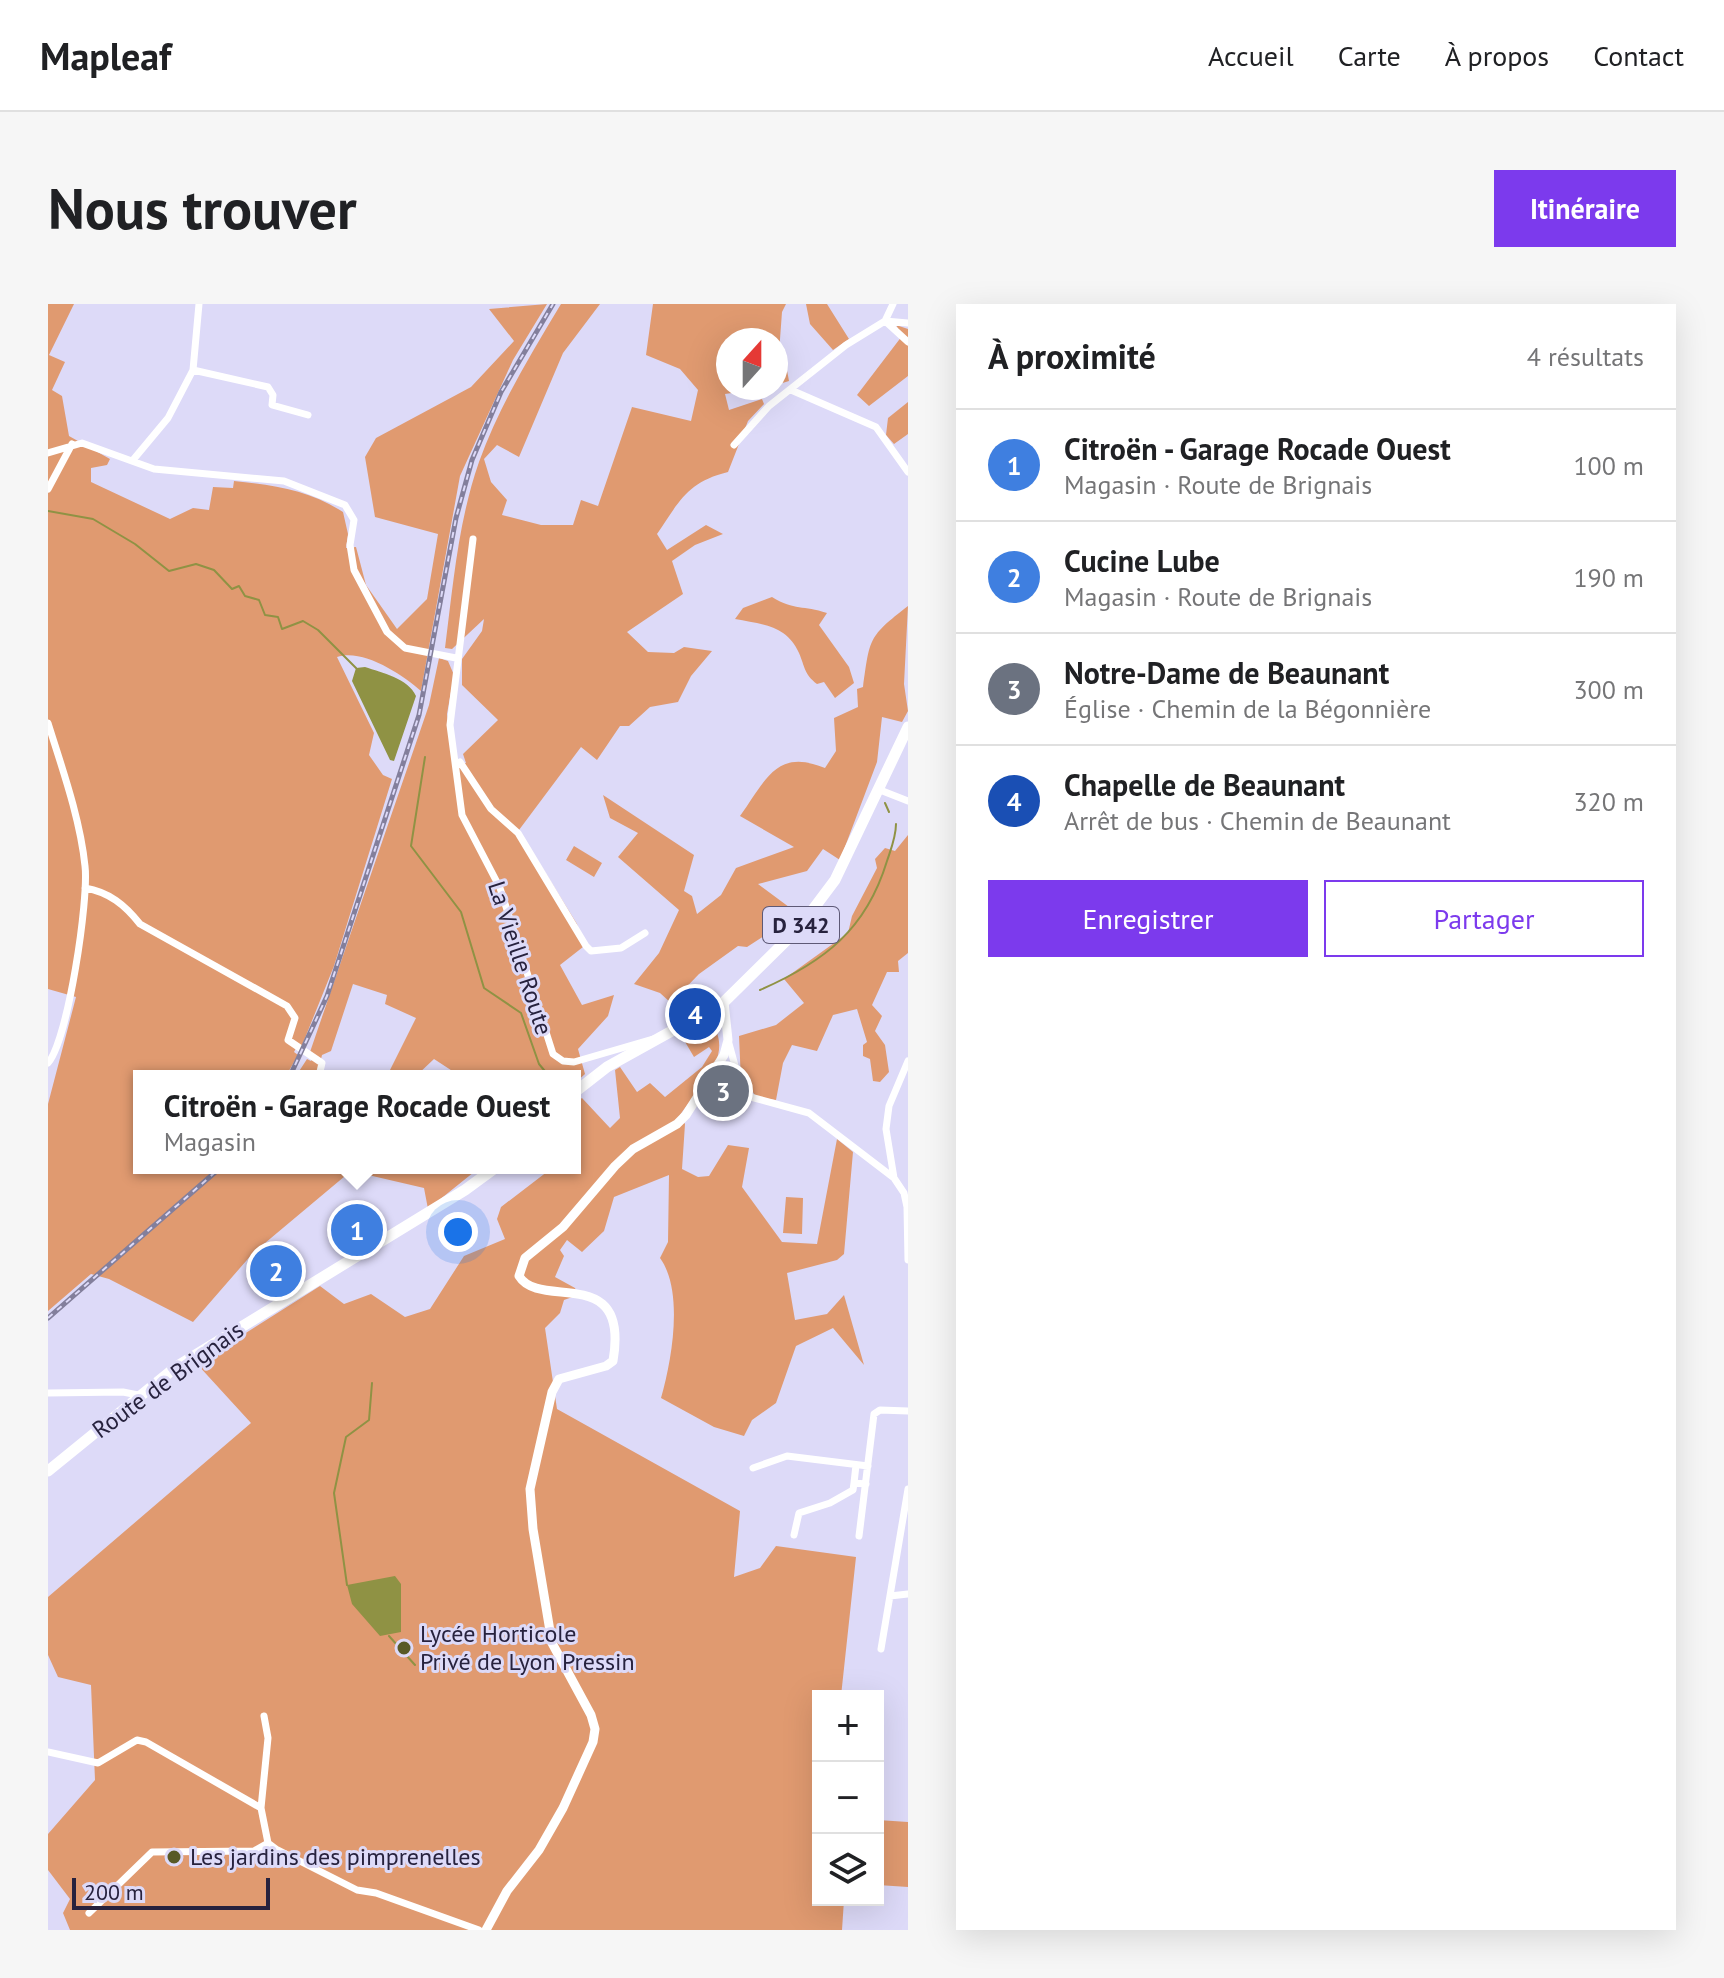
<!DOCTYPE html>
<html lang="fr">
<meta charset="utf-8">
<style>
body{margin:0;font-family:"PT Sans",sans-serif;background:#f6f6f6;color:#202124}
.controls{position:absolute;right:24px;bottom:24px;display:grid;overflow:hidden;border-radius:0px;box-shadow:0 8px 32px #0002}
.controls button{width:72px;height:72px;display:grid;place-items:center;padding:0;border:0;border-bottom:2px solid #e0e0e0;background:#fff;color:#202124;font:40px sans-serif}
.compass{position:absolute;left:668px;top:24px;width:72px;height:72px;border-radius:50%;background:#fff;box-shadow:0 8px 32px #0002;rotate:21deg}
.scale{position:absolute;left:24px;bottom:20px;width:198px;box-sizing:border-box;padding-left:8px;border:4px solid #27223e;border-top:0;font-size:22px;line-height:28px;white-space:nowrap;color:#27223e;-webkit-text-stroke:6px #dddaf8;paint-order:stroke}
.you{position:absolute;left:410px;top:928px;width:28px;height:28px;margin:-20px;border:6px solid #fff;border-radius:50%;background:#1a73e8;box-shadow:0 0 0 12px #1a73e833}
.badge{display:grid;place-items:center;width:52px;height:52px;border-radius:50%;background:#7c3aed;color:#fff;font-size:26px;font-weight:700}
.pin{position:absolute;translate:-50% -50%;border:4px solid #fff;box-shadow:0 2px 8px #0006}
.popup{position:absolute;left:85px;top:766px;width:448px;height:104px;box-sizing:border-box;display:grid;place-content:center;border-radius:0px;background:#fff;filter:drop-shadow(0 2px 6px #0005);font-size:26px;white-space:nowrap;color:#757577}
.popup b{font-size:30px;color:#202124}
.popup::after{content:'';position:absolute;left:50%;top:100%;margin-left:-16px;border:16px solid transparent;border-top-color:#fff}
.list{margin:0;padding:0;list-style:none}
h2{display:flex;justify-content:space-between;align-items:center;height:104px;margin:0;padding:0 32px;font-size:34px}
h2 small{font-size:26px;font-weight:400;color:#757577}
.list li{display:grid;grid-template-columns:52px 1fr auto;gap:24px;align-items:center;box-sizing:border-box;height:112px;padding:0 32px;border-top:2px solid #e0e0e0}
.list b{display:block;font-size:30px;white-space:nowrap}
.list p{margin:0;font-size:26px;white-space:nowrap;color:#757577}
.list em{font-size:26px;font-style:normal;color:#757577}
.actions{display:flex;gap:16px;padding:24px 32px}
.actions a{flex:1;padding:18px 0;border:2px solid #7c3aed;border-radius:0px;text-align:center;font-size:28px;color:#7c3aed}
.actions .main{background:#7c3aed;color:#fff}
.icon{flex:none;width:44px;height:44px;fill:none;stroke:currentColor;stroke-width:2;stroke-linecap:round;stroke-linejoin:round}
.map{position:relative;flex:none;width:860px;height:1626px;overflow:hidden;border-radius:0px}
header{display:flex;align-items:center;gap:48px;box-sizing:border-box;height:112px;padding:0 40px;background:#fff;border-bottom:2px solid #e0e0e0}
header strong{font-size:38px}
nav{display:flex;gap:44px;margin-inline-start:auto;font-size:28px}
.intro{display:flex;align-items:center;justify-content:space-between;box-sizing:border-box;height:192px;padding:0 48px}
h1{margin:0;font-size:56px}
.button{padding:20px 36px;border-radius:0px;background:#7c3aed;color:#fff;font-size:28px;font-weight:700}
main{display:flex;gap:48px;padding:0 48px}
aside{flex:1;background:#fff;border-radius:0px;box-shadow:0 8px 32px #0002}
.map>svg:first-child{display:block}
.green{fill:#e09a70}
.water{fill:#8f9244}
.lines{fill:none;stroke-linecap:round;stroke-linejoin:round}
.stream{stroke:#8f9244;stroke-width:2}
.minor{stroke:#fff;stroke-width:7}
.tertiary{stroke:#fff;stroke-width:9}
.primary{stroke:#fff;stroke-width:11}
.rail-casing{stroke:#837f9c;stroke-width:5}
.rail{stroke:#dddaf8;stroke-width:2;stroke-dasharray:6;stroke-linecap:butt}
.poi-dot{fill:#585a27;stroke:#dddaf8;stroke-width:3}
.labels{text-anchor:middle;stroke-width:6;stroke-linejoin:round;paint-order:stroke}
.shield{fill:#dddaf8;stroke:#5e5976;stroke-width:2}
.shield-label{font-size:22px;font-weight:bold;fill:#27223e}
.street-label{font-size:24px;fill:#27223e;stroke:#dddaf8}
.poi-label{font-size:24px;fill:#27223e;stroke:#dddaf8;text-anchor:start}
</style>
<header>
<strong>Mapleaf</strong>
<nav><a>Accueil</a><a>Carte</a><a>À propos</a><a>Contact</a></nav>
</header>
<div class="intro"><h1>Nous trouver</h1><a class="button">Itinéraire</a></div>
<main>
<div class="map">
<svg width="860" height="1626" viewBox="0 0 860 1626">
<rect width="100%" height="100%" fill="#dddaf8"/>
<path class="green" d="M0,0H26L1,51L17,58L4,86L14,92L21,132L62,155L59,161L43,164V178L122,215L145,204L161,206L165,183L185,184L186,177C226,181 261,186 295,208L300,230L298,244L308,243L318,281L349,325L379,295L390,230L327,213L317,153L328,134L423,83L466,37L441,5L499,0L465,56L412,172L373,387C354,370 314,344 289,353L326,429L321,451L335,471L344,475L286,662L253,744L249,742L246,748L250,751L238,772H91V864H431L380,905L376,884L303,867L205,949L145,1018L61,975L43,970L0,1007V800L28,693L0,685Z
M513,0H552L515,49L471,153L449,141L436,155L443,178L459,196L454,211L493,221H525L533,196L550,202L584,103L643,117L650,86L632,65L598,51L605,0H738L734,8L729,76L738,61L741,77L728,81V36H680V84H718L677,90L681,106L714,95L716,100L700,117L680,168C639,178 631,198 609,230L619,246L658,221L675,230L647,241L624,257L635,290L579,328L600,348L626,349L636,343L664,347L643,372L630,398L602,403L581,422H572L549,456L533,443L471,526L529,620L535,643L512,661L534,701L566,691L560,712L530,745L537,770L527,779V772H412L386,755L368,772H339L368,714L337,700L339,691L305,680L283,747L274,751L269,772H248L259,755L263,757L266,752L262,748L381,401L391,354L400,357L406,371L399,410L405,462L418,459L415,450L450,416L414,381V355L434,327L436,315L404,345L397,344C405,282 410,218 431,158C451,102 483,50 513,0Z
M758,0H779L801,35L785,46L762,20Z
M848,21L860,25V72L821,102L809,91L854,32Z
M860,98V130L846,140L838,131L840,114Z
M724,293C747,307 755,301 779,309L771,321L801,363L806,379L787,394L776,378L769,380C756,370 757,363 751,349C739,321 713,320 687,315L695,304Z
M860,302L856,380L860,407L854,418L834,413L829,458L792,556L775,545L759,567L710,580L741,603L736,619L699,643L690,642L651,670L623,699L612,689L586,680L611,649L631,606L570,553L590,529L562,514L555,491L646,551L636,587L644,592L649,610L673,591L688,564L746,543L692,512C718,476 728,444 777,464L788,447L786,414L810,403L809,385L815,383C822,334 820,333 860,302Z
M860,531V649L850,657L851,668H839L824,701L834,712L827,727L837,741L841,768L832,778L825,777L822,755L815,752V741L819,738L809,705L785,711L769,747L744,741L735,759L728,796L708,793L703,785L697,786L693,777L691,732L728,721L756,699L736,675L800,629L804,612L829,564L827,555L837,544L847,547Z
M526,542L554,559L546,573L518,556Z
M662,716C688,751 653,781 632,811L637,820L634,865L650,873L661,872L680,841L701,844L694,883L734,938L769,940L789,835L805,848L796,950L789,956L739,969L747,1016L779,1010L796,991L816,1061L785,1024L748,1042L728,1099L704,1116L696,1132L666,1123L613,1094C624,1056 636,987 612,954L620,938L621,871L566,893L556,927L534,948L519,936L512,946L516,952L507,973L527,984L530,991L516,996L512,1009L497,1024L509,1105L692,1207L686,1273L712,1264L728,1242L808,1253L793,1392H770V1596H796L794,1626H22L15,1609L22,1595L0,1566V1530L47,1476L43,1381L10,1373L0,1351V1293L203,1119L149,1060L272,982L296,1000L323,990L357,1013L382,1005L416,952L457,935L449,915L453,903L504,864H527V846L531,843L527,839V799L534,794L562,824L572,814L567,766L572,763L589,788L602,779L617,793L654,763L664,747L661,743L646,753L633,731Z
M738,893L755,894L754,930L735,929Z
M830,1516L860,1518V1583L830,1581Z"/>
<path class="water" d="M317,363C334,369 360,374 368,392L346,457L342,456L304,377L308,364Z
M347,1272L353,1280V1328L332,1332L304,1300L299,1281Z"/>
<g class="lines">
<path class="stream" d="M0,207L45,215L87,240L121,267L148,260L166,266L184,285L191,282L197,292L211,296L217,311L230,313L234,325L255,317L270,326L308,364
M377,453L363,542L413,608L436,684L473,709L491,760L501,772
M837,499L841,508
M712,686C776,658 818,626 839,557C843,545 848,533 848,520
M680,804H681
M299,1281L286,1189L298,1133L321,1116L324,1079
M341,1332L367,1361"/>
<path class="minor" d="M837,17L860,38
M837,17L860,19
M145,66L220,83L225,91L224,101L260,111
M743,86L828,123L860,168
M686,141L721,102L798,41L837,17L845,0
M0,149L34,139L106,165L236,177L297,201L306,216L302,241L306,266L339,328L357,344L408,354
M85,156L120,114L145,66L151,0
M0,185L24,140
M425,235L402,421L414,511L452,584L505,750L515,757L526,758L605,735
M0,419C14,464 32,514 37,562C41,595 20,736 0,759
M412,458L443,505L470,529L538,642L543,647L573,644L597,629
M832,486L860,497
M37,584C61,588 77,601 92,620L239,702L247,714L240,736L274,759L271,772
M680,736L695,791L761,809L846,874L856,889L859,903L860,956
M846,874L838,825L841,802L860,757
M0,1089L75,1088L90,1091
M808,1161L806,1179L818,1180
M705,1164L739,1152L820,1162
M746,1231L751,1209L782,1199L805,1186L806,1179
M811,1232L826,1110L832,1106L860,1107
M842,1292L860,1290
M833,1345L860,1185
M0,1448L50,1459L89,1436L98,1438L213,1504L220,1539L228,1545L309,1586L328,1589L431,1626
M213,1504L220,1434L216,1412
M41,1609L104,1548L206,1547L220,1539"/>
<path class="tertiary" d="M438,1626L459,1587L491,1546L515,1504L545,1438L547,1425L543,1411L504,1339L485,1225L482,1185L504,1088L511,1075L558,1062L565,1057C582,958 492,1007 471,972L477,954L515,923L567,862L585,845L629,820L638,811L676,751L680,736L676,698"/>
<path class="primary" d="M527,788L559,763L676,698L751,624L787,576L860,423
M0,1167L128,1063L417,886L447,864"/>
<g class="rail-casing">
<path id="rail" d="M242,772L279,692L371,411L408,214L424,156L453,88L505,0
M0,1014L172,864"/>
</g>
<use href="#rail" class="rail"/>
</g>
<g class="poi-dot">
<circle cx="356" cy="1344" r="8"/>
<circle cx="126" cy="1553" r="8"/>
</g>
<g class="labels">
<rect class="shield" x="715" y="603" width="76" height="36" rx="6"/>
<g class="shield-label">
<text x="753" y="629">D 342</text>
</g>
<g class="street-label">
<text transform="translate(472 654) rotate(72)" y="8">La Vieille Route</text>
<text transform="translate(120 1076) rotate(-36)" y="8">Route de Brignais</text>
</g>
<g class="poi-label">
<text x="372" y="1338">Lycée Horticole<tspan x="372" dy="28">Privé de Lyon Pressin</tspan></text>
<text x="142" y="1561">Les jardins des pimprenelles</text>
</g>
</g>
</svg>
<div class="controls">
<button>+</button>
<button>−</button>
<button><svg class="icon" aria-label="layers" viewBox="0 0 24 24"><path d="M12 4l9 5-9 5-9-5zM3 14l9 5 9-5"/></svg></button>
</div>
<svg class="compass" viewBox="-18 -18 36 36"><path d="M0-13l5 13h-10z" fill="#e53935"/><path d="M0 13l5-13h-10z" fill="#757577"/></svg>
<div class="scale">200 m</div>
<div class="you"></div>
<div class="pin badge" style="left:309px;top:926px;background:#3f7fe0">1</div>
<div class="popup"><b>Citroën - Garage Rocade Ouest</b>Magasin</div>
<div class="pin badge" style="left:228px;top:967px;background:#3f7fe0">2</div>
<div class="pin badge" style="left:675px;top:787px;background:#6b7280">3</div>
<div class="pin badge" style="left:647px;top:710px;background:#1a4fb4">4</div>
</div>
<aside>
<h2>À proximité<small>4 résultats</small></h2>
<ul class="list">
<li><span class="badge" style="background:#3f7fe0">1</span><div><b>Citroën - Garage Rocade Ouest</b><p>Magasin · Route de Brignais</p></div><em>100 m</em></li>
<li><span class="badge" style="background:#3f7fe0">2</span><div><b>Cucine Lube</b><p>Magasin · Route de Brignais</p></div><em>190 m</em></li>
<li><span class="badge" style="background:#6b7280">3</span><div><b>Notre-Dame de Beaunant</b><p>Église · Chemin de la Bégonnière</p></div><em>300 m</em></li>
<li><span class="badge" style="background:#1a4fb4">4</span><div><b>Chapelle de Beaunant</b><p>Arrêt de bus · Chemin de Beaunant</p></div><em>320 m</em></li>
</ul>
<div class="actions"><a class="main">Enregistrer</a><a>Partager</a></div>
</aside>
</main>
